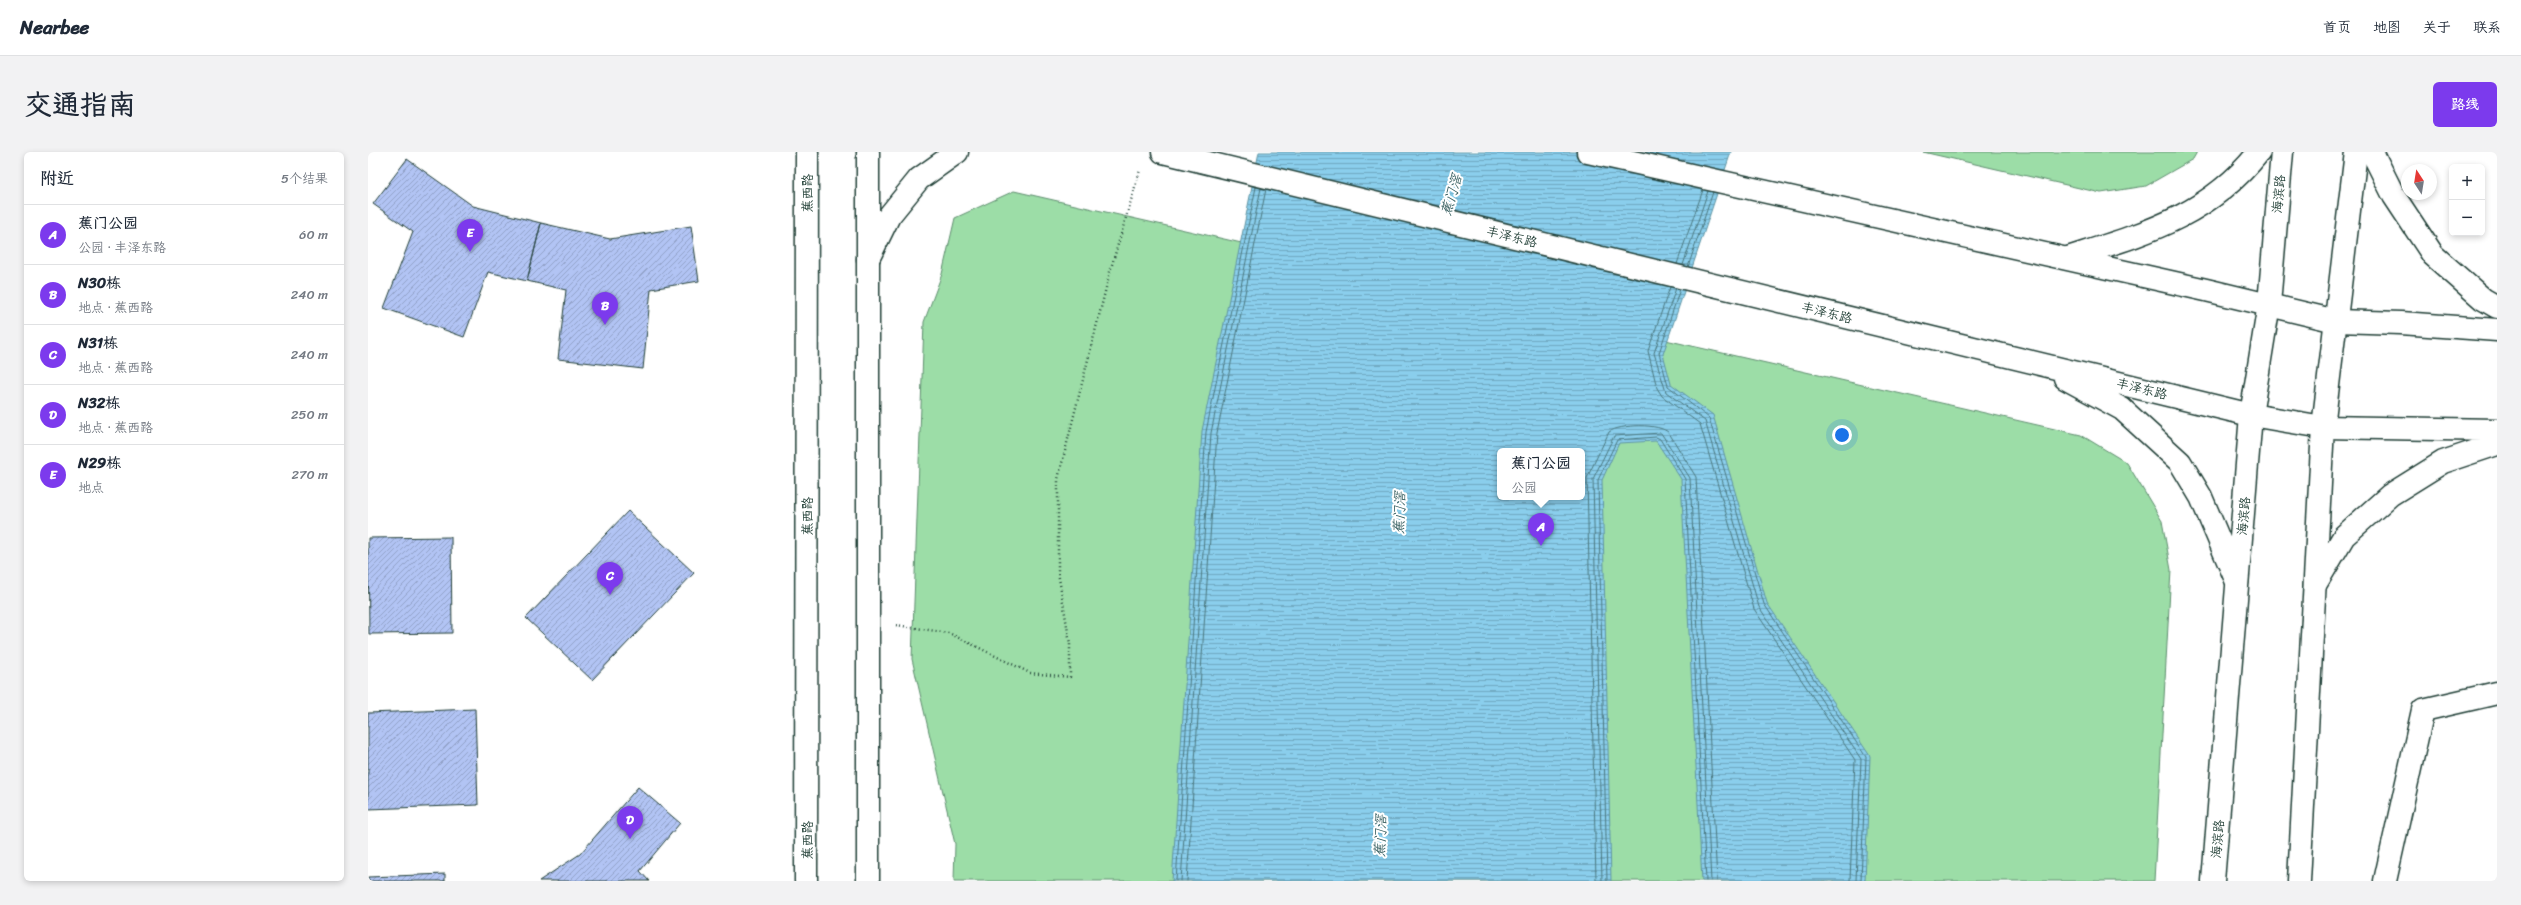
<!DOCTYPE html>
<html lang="zh">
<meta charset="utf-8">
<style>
body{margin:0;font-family:Sriracha,"LXGW WenKai TC",sans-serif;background:#f2f2f3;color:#1f2937}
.controls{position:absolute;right:12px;top:12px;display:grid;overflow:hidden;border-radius:6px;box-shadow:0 2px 6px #0003}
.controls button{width:36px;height:36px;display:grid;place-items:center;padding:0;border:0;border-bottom:1px solid #e0e1e3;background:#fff;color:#1f2937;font:20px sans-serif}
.compass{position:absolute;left:2033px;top:12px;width:36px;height:36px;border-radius:50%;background:#fff;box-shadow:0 2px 6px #0003;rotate:348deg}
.you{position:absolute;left:1474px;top:283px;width:14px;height:14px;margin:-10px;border:3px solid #fff;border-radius:50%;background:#1a73e8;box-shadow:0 0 0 6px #1a73e833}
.badge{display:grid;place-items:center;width:26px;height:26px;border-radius:50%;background:#7c3aed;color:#fff;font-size:13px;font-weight:700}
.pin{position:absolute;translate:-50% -33px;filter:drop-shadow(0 1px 2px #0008)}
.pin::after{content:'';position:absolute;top:21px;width:14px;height:12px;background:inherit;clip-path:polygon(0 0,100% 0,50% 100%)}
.popup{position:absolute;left:1129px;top:296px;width:88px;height:52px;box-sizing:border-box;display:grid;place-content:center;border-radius:6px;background:#fff;filter:drop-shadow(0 1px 3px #0005);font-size:13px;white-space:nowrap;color:#747a83}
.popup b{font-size:15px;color:#1f2937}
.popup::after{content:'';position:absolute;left:50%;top:100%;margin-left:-8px;border:8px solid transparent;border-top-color:#fff}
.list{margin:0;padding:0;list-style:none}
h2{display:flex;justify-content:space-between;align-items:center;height:52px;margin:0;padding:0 16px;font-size:17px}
h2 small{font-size:13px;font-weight:400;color:#747a83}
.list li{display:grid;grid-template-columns:26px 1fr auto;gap:12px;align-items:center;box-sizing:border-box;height:60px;padding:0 16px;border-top:1px solid #e0e1e3}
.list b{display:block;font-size:15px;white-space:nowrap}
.list p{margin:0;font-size:13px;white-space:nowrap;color:#747a83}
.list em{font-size:13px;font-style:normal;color:#747a83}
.map{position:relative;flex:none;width:2129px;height:729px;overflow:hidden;border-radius:6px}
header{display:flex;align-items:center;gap:24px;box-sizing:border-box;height:56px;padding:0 20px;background:#fff;border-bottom:1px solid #e0e1e3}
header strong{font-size:19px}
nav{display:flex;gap:22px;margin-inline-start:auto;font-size:14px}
.intro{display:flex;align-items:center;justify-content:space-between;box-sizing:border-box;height:96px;padding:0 24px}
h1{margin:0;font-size:28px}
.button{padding:10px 18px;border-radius:6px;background:#7c3aed;color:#fff;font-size:14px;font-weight:700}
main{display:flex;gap:24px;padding:0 24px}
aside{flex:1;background:#fff;border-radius:6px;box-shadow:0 2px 6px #0003}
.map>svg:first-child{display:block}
.green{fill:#9cdda7;stroke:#5e8d6e;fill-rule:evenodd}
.water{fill:url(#water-rules);stroke:#5f94a2;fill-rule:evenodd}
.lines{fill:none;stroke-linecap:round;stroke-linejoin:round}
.shore{stroke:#4a777e;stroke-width:1}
.building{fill:url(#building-hatch);stroke:#1f3d34}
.minor-casing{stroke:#1f3d34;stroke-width:25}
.tertiary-casing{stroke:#1f3d34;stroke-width:25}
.secondary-casing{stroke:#1f3d34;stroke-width:25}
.path{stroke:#1f3d34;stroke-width:2.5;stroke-dasharray:1 3;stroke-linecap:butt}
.minor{stroke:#fff;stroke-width:22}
.tertiary{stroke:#fff;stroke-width:22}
.secondary{stroke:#fff;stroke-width:22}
.labels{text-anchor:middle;stroke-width:4;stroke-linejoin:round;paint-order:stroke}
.street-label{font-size:13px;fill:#1f3d34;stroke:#fff}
.water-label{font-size:14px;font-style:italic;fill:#3a6162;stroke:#fff}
</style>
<header>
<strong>Nearbee</strong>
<nav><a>首页</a><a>地图</a><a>关于</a><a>联系</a></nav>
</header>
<div class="intro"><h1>交通指南</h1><a class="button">路线</a></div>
<main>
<aside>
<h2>附近<small>5个结果</small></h2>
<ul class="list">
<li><span class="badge">A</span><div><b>蕉门公园</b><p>公园 · 丰泽东路</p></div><em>60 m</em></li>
<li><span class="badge">B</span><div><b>N30栋</b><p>地点 · 蕉西路</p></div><em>240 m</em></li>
<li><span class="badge">C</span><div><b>N31栋</b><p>地点 · 蕉西路</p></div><em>240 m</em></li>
<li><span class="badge">D</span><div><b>N32栋</b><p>地点 · 蕉西路</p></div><em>250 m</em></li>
<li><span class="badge">E</span><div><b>N29栋</b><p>地点</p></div><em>270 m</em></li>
</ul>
</aside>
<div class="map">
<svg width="2129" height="729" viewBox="0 0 2129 729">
<defs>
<pattern id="water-rules" width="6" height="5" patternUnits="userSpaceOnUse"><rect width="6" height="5" fill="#8aceec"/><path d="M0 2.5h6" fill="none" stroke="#70a8c0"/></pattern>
<pattern id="building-hatch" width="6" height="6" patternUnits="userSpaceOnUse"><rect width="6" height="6" fill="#b2c4f4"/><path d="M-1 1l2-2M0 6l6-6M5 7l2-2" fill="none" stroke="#90a0c6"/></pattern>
</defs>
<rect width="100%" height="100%" fill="#fff"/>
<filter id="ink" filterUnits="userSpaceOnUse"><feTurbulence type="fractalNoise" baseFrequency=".025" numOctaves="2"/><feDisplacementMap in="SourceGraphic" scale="8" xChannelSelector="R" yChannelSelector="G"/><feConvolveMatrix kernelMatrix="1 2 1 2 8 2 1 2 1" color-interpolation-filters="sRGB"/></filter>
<g filter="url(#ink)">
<path class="green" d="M1555,0H1829L1825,7L1778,34L1733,41Z
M646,39L1713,283L1759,311L1794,369L1803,418L1786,729H586L587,692L544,507L556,170L574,122L587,66ZM1132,299H1214V345H1132Z"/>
<path class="water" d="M891,0H1363L1295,202L1303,232L1345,263L1399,451L1502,604L1497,729H1334L1313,327L1288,289L1251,291L1234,328L1243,729H804L834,279ZM1132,299H1214V345H1132Z"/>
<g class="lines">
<path class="shore" d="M1309,112L1335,38
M1315,113L1340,39
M1320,115L1345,40
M1302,135L1280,199L1289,236L1294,244L1332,272L1386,457L1487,608L1482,729
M1308,136L1286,201L1298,240L1337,269L1391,455L1493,607L1488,729
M1312,137L1291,201L1300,234L1341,266L1396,452L1498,605L1493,729
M808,729L838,280L888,35
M813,729L843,281L893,36
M819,729L849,281L898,37
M1228,729L1219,326L1241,280C1252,272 1292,271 1301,281L1328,325L1349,729
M1234,729L1225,327L1246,284L1293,281L1322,326L1343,729
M1239,729L1230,328L1249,288L1288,285L1292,287L1317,327L1338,729"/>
</g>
<path class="building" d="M39,7L105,54L173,71L159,129L120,120L96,185L16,156L45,80L5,52Z
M173,71L242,87L323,74L331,129L283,137L275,217L190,207L198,138L159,129Z
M260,359L326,421L224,528L158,466Z
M83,385L84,481L1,482L0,386Z
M107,557L110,653L0,657V561Z
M270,635L312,671L272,719L281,729H171L212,702Z
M77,722V729H0V725Z"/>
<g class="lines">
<g class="minor-casing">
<path id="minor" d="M2017,729L2055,558L2129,541"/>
</g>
<g class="tertiary-casing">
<path id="tertiary" d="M438,729L439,0
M500,729V0
M1845,729L1883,263L1901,152L1914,0
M1931,729L1955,275L1988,0"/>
</g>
<g class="secondary-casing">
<path id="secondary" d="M795,0L1883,263L1955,275L2129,278
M1220,0L1838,138L1968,169L2033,171L2129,178
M2004,0L2026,44L2065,103L2115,147L2129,155
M1700,106C1774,82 1840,65 1891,0
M500,107L521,64L551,27L589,0
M1697,226L1754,257L1812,310L1833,345L1869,430
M1947,433L1976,384L2022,343L2075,310L2129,292"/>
</g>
<path class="path" d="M528,473L581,481L662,521L702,525V492L690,420V327L743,116L772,18"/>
<use href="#minor" class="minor"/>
<use href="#tertiary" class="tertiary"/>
<use href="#secondary" class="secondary"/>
</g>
</g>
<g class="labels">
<g class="street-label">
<text transform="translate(439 41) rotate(-90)" y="5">蕉西路</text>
<text transform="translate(1910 42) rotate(-85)" y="5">海滨路</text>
<text transform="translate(1144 84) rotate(14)" y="5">丰泽东路</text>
<text transform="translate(1459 160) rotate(14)" y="5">丰泽东路</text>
<text transform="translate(1774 236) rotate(14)" y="5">丰泽东路</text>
<text transform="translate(439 364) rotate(-90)" y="5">蕉西路</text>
<text transform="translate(1875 364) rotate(-85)" y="5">海滨路</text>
<text transform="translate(1849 687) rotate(-85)" y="5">海滨路</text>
<text transform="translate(439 688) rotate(-90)" y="5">蕉西路</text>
</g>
<g class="water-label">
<text transform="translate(1083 43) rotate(-73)" y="5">蕉门滘</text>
<text transform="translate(1031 361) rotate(-87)" y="5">蕉门滘</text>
<text transform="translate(1012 684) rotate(-87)" y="5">蕉门滘</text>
</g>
</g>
</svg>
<div class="controls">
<button>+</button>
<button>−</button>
</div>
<svg class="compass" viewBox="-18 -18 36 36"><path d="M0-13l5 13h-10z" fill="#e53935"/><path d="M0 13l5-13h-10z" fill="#747a83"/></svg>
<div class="you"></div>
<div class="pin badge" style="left:1173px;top:394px">A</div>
<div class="popup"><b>蕉门公园</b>公园</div>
<div class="pin badge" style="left:237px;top:173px">B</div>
<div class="pin badge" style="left:242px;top:443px">C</div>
<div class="pin badge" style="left:262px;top:687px">D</div>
<div class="pin badge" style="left:102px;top:100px">E</div>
</div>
</main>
